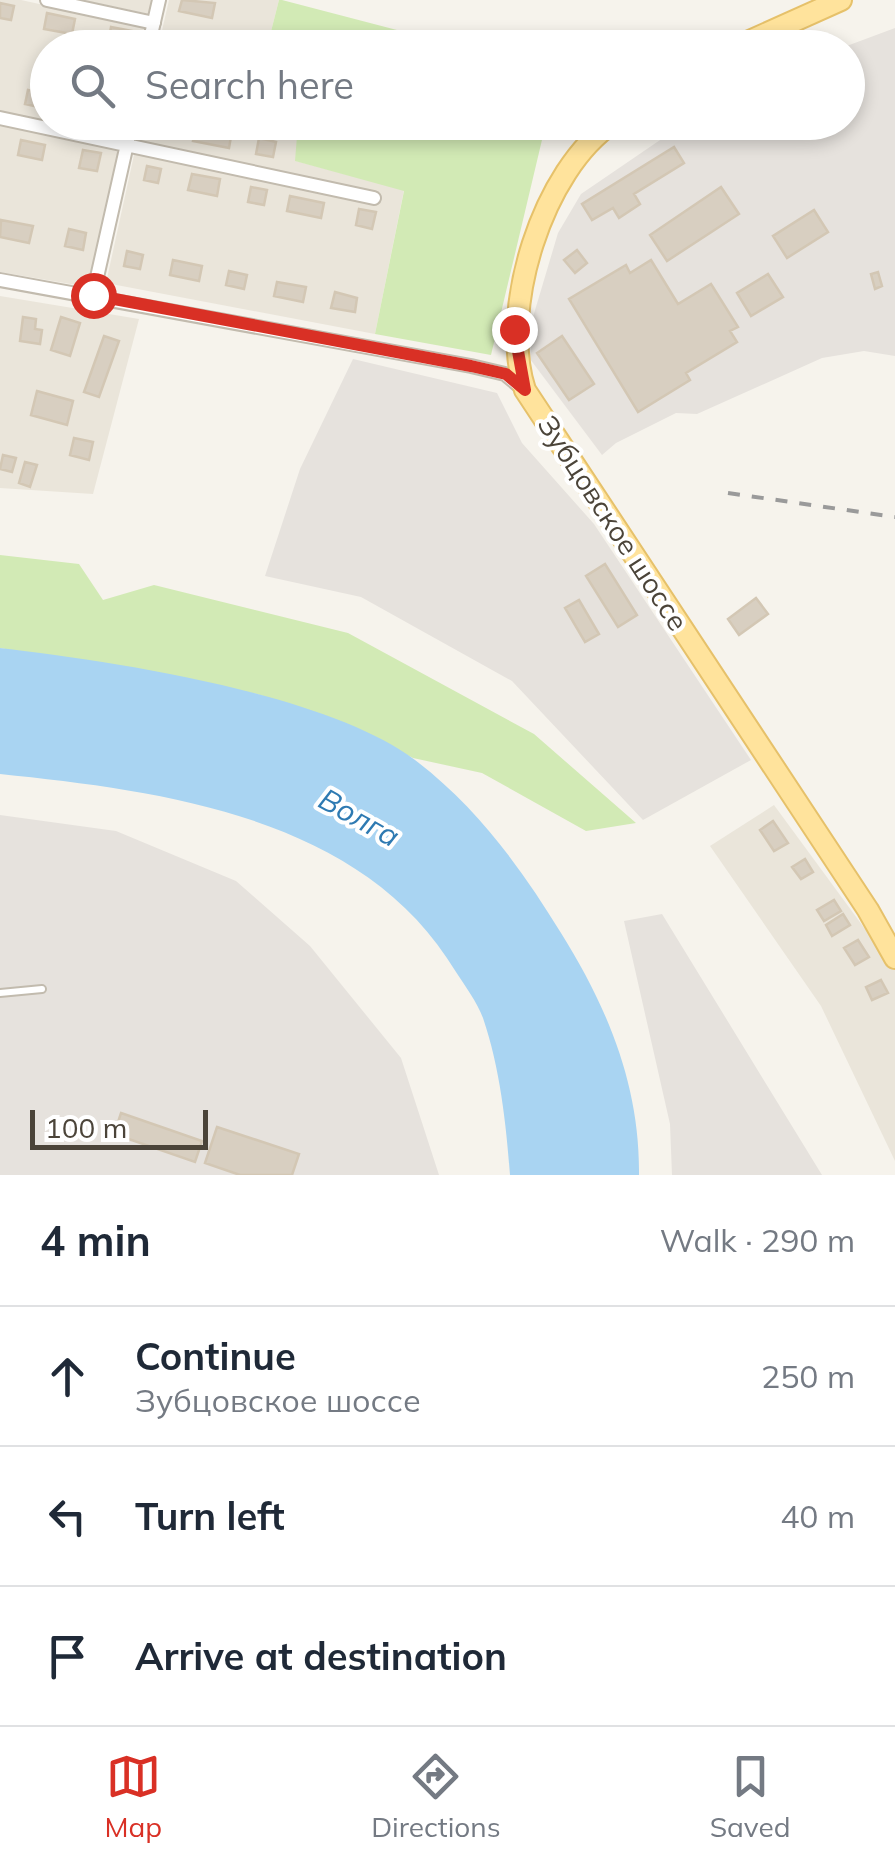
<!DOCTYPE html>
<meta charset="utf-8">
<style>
body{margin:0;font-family:Mulish,sans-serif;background:#f6f6f7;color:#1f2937}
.scale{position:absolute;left:30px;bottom:25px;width:178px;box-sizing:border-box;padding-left:10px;border:5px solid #4b4439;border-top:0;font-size:28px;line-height:35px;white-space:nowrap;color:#4b4439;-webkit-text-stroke:8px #fff;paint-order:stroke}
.stop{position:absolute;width:30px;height:30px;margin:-22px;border:8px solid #d93025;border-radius:50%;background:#fff}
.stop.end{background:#d93025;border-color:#fff;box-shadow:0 2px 10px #0008}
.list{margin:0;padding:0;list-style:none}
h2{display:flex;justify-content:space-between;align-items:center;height:130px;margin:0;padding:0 40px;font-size:42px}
h2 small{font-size:32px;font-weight:400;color:#747a83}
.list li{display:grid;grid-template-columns:65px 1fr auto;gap:30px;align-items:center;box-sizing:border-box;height:140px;padding:0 40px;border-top:2px solid #e0e1e3}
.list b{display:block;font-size:38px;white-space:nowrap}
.list p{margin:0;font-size:32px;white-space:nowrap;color:#747a83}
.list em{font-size:32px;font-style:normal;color:#747a83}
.icon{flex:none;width:55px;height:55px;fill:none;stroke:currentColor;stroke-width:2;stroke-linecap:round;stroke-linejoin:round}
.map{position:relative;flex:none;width:895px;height:1175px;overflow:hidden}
.search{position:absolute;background:#fff;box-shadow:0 5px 15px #0003;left:30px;right:30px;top:30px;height:110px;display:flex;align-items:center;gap:25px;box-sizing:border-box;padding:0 35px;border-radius:55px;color:#747a83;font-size:38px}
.sheet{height:550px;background:#fff}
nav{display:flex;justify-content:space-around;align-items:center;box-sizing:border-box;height:140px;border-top:2px solid #e0e1e3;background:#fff;font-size:28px;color:#747a83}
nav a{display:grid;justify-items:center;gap:5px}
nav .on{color:#d93025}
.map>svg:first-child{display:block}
.residential{fill:#eae5da}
.industrial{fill:#e6e2dd}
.green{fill:#d2eab5}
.water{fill:#a9d4f2}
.building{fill:#d8cfc1;stroke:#d3c7b4;stroke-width:2.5}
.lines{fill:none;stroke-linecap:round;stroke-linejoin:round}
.service-casing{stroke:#c2bbae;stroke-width:10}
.minor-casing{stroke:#c2bbae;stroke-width:16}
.primary-casing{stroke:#e6c16a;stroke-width:24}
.service{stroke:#fff;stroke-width:6}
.minor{stroke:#fff;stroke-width:12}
.primary{stroke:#ffe39c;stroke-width:20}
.rail{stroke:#9a9a9a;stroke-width:4;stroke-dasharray:12 12;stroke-linecap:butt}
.route{stroke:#d93025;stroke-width:12}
.labels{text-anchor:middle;stroke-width:8;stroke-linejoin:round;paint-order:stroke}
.street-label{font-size:28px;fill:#4b4439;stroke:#fff}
.water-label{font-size:30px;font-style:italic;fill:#2e7ab2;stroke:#fff}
</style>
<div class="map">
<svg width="895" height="1175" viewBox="0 0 895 1175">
<rect width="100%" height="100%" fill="#f6f3ec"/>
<path class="residential" d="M0,0H21L149,28L144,47L48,48L47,122L0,111Z
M82,0H152L149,14Z
M169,0H279L267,47L158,48Z
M0,123L118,150L88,287L0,272Z
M50,123H125L121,139Z
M141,123H298L296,161L404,190L375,334L106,283Z
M0,296L139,319L93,494L0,488Z
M774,805L895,970V1161L821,1006L710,846Z"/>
<path class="industrial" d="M895,28V356L864,351L822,358L697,414L676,413L616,443L602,455L530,359L533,317L558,233L581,194L685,123L848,122L844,47Z
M353,359L497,393L522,443L594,524L751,760L643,820L512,681L361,597L265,576L300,469Z
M0,815L116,831L236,881L310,946L401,1058L439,1175H0Z
M662,914L822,1175H672L670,1124L624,921Z"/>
<path class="green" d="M279,0H282L462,47H267Z
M298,123H546L491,355L375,334L404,191L295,161Z
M0,555L79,564L103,600L154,585L348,633L534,734L636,823L586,831L482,773L413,758L344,723L257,694L0,648Z"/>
<path class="water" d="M0,648C112,661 326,693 415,760C477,807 521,868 561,933C608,1008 640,1086 639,1175H510C506,1123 500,1068 483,1018C477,1002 465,986 456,972C364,817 164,791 0,774Z"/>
<path class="building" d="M182,0L215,3L212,18L179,11Z
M0,3L14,6L11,20L0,18Z
M47,13L75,19L72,34L44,29Z
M111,27L132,31L128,48L108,45Z
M28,90L48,94V109L25,104Z
M157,122H173L171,136L155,133Z
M197,124L232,131L229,148L193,141Z
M259,138L276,142L273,157L256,154Z
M21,140L45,145L42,160L18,155Z
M674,147L684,163L634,194L640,204L619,218L613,208L592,220L582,204Z
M83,150L101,153L97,171L79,168Z
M147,166L161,169L158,183L144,180Z
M192,174L220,179L217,196L188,190Z
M251,187L267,190L264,205L248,202Z
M721,187L739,214L667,261L650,235Z
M290,196L324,203L321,218L287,211Z
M359,209L376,212L372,229L356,225Z
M814,210L828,232L787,258L773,236Z
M1,220L33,226L29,243L0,237Z
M69,229L86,233L83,250L65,246Z
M577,250L587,263L575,273L564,260Z
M127,251L143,255L140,269L124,266Z
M173,260L202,266L199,281L170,275Z
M651,260L678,304L711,284L738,327L730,331L737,342L686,373L690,380L638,412L569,299L626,265L630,273Z
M229,271L247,275L244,289L226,285Z
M878,272L882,286L875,289L871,274Z
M768,274L783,297L751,316L737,293Z
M277,282L306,287L303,302L274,296Z
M335,292L357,298L355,312L331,308Z
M23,317L36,319L35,329L42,330L40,344L20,341Z
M61,317L80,323L70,356L51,350Z
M104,336L119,341L99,397L84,392Z
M562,336L594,384L569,400L537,353Z
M37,391L73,401L67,425L31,415Z
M74,438L93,442L89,460L70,455Z
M3,455L16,458L12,472L0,469Z
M25,462L37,465L30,487L19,483Z
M605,564L637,615L618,627L586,576Z
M756,598L768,614L739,635L728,619Z
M579,600L599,634L585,642L565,608Z
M773,821L788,843L774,851L760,830Z
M805,859L813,872L801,879L792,867Z
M834,900L841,911L824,921L817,910Z
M843,914L850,925L832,936L826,925Z
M858,940L869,957L855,965L844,948Z
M881,980L888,993L872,1000L866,987Z
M121,1113L202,1141L195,1162L114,1134Z
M217,1127L299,1154L292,1175H240L205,1163Z"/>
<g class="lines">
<g class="service-casing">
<path id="service" d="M0,993L42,989"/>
</g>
<g class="minor-casing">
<path id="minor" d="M47,0L154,23
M148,48L159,0
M0,118L374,198
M0,280L471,366L505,374L523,389
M93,295L132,122"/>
</g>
<g class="primary-casing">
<path id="primary" d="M734,48L841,0
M614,122C542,169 499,311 525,390L868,910L895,958"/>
</g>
<use href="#service" class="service"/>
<use href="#minor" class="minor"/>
<use href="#primary" class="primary"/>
<path class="rail" d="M728,493L895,517"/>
</g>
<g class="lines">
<path class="route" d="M93,295L471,366L506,374L525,390L514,329"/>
</g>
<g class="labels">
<g class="street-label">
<text transform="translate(613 523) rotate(57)" y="10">Зубцовское шоссе</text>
</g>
<g class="water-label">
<text transform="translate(359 818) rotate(29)" y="10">Волга</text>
</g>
</g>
</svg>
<div class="scale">100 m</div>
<div class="stop" style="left:93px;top:295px"></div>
<div class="stop end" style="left:514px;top:329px"></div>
<div class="search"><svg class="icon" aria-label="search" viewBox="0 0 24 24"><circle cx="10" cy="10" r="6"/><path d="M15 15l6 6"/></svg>Search here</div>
</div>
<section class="sheet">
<h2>4 min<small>Walk · 290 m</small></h2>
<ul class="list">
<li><svg class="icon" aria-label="ahead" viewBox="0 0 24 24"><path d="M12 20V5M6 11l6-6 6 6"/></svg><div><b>Continue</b><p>Зубцовское шоссе</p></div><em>250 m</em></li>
<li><svg class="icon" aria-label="left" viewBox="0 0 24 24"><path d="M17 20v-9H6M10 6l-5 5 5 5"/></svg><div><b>Turn left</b></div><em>40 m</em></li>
<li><svg class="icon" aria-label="arrive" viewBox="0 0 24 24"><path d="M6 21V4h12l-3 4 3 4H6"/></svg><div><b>Arrive at destination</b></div></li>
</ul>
</section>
<nav>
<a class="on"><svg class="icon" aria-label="map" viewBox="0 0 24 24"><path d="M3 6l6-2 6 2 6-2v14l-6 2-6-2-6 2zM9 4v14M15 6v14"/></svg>Map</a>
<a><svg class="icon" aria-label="directions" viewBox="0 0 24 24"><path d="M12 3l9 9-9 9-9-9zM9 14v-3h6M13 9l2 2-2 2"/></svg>Directions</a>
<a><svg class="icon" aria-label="saved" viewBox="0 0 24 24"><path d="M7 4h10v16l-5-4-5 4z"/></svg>Saved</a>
</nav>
